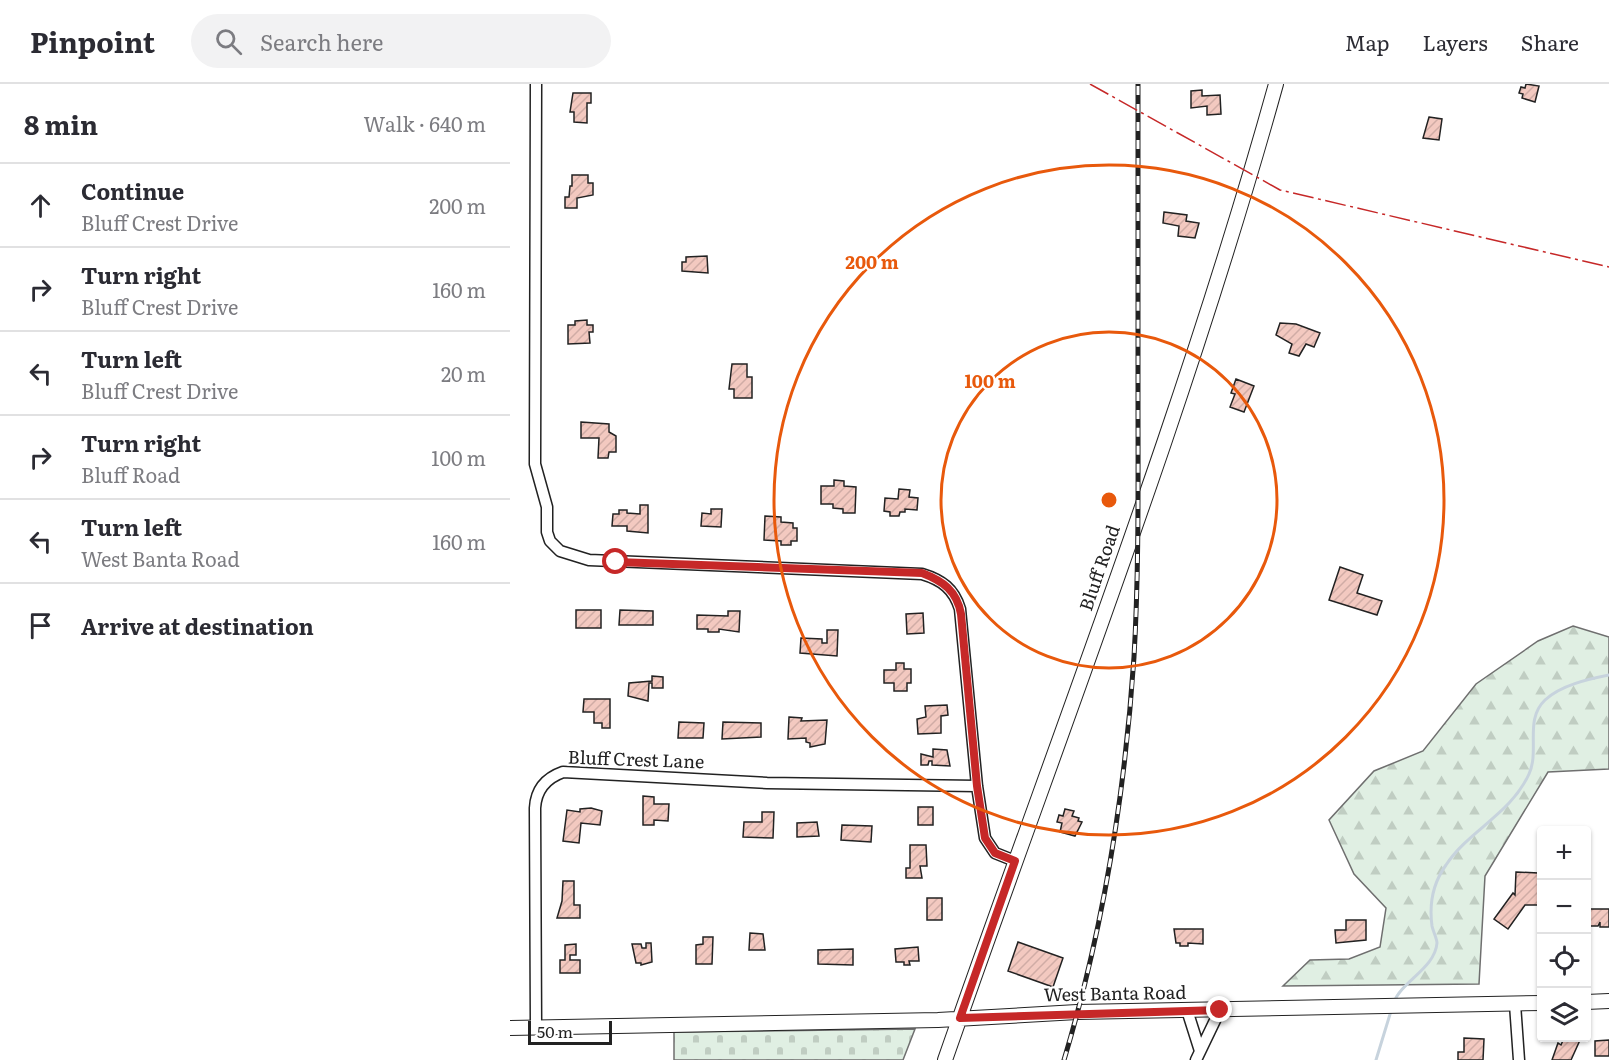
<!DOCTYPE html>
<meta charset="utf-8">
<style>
body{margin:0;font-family:Literata,serif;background:#f2f2f3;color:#2b2b33}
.controls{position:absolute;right:18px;bottom:18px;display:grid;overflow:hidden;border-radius:6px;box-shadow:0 2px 4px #0004}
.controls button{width:54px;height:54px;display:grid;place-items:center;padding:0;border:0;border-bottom:2px solid #e1e1e2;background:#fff;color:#2b2b33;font:30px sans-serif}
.scale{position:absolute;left:18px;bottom:15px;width:84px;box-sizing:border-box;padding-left:6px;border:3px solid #222;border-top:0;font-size:16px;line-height:21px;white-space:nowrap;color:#222;-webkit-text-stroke:4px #fff;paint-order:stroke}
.stop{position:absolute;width:18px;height:18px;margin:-14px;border:4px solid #c62828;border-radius:50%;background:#fff}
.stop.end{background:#c62828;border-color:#fff;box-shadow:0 2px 6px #0008}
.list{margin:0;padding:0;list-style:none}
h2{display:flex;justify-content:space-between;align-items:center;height:78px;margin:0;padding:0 24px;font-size:26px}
h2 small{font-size:20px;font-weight:400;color:#7c7c81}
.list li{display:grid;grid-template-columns:39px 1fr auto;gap:18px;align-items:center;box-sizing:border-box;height:84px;padding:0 24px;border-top:2px solid #e1e1e2}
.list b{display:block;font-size:22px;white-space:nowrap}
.list p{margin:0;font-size:20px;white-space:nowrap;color:#7c7c81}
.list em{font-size:20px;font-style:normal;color:#7c7c81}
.icon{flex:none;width:33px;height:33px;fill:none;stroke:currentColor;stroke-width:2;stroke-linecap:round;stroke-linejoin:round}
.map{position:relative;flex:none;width:1099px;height:976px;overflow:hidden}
header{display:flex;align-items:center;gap:36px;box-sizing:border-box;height:84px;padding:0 30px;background:#fff;border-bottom:2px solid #e1e1e2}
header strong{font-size:28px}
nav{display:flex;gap:33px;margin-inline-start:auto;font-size:21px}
.search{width:420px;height:54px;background:#f2f2f3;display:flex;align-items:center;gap:15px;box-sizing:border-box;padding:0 21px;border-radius:33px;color:#7c7c81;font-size:22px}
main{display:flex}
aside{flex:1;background:#fff}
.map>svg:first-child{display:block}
.forest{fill:url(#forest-firs);stroke:#6f6f6f;stroke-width:1.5}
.cemetery{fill:url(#cemetery-stones);stroke:#6f6f6f;stroke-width:1.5}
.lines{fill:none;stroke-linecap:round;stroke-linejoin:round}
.stream{stroke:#c7d3dd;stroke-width:3}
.building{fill:url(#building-hatch);stroke:#222;stroke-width:1.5}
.street-casing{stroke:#222;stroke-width:13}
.secondary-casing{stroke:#222;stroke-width:16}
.street{stroke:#fff;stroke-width:10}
.secondary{stroke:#fff;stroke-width:14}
.rail-casing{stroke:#222;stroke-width:5}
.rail{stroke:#fff;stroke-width:3;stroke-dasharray:9;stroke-linecap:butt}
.power{stroke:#c62828;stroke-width:1.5;stroke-dasharray:21 4.5 3 4.5;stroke-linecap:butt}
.route{stroke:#c62828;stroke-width:8}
.ring{fill:none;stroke:#e8590c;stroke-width:3}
.labels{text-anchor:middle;stroke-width:4.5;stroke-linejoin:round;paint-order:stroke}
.street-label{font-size:18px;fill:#222;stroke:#fff}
.centre{fill:#e8590c;stroke:#fff;stroke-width:3}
.ring-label{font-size:18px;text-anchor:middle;font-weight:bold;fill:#e8590c;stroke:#fff;stroke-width:4.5;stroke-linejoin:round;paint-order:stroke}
</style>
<header>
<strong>Pinpoint</strong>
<div class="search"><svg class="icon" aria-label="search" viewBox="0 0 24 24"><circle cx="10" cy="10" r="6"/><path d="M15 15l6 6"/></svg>Search here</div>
<nav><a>Map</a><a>Layers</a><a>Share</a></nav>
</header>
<main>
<aside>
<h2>8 min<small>Walk · 640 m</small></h2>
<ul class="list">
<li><svg class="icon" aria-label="ahead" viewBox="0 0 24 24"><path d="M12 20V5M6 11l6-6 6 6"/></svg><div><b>Continue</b><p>Bluff Crest Drive</p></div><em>200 m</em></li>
<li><svg class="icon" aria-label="right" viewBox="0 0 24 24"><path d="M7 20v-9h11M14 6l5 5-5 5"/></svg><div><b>Turn right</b><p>Bluff Crest Drive</p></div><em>160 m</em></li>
<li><svg class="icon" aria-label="left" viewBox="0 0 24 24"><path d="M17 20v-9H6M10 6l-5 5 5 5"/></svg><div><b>Turn left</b><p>Bluff Crest Drive</p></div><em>20 m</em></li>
<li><svg class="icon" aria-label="right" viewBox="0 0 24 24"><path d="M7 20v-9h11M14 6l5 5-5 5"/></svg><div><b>Turn right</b><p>Bluff Road</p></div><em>100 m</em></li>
<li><svg class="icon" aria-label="left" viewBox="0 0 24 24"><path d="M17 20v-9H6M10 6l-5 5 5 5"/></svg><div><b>Turn left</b><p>West Banta Road</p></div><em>160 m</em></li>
<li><svg class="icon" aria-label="arrive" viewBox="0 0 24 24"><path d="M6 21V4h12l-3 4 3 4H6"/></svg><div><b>Arrive at destination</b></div></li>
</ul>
</aside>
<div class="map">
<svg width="1099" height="976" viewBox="0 0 1099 976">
<defs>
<pattern id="forest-firs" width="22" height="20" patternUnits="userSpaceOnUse" patternTransform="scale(1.5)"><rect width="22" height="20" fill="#e0efe3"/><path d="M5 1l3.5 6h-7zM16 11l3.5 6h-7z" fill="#c0cdc2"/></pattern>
<pattern id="cemetery-stones" width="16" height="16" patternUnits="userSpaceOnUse" patternTransform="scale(1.5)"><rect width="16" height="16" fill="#e0efe3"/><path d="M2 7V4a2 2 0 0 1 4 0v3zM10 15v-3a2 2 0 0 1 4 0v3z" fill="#c0cdc2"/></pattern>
<pattern id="building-hatch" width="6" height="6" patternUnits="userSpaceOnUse" patternTransform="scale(1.5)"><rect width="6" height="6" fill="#f3c9c0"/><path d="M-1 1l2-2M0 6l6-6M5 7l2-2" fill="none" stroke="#d0aca5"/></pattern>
</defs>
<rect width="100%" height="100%" fill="#fff"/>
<path class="forest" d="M1063,542L1099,553V685L1038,688L975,792L969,900L773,902L800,876L839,875L870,863L876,824L844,790L819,736L864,687L913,667L966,600L1028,557Z"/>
<path class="cemetery" d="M405,945L393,976H164V948Z"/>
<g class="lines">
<path class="stream" d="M884,918C892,897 925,884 927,859C927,855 923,847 922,842C919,820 923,799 936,781C958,747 1001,730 1019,690C1030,666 1014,636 1035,616C1051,601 1079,595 1099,591
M866,976L881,927"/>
</g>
<path class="building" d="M1016,0L1029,2L1025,18L1012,14L1013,10L1009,9L1011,3L1015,4Z
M692,6V12L710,11L711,30L697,31V22L681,24V7Z
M63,9H81V19H77V39L64,38V28H60Z
M919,33L932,35L929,56L913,54Z
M62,91H78V99H83V111L67,114V124H55V113H59L60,102H62Z
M654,128L677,131L676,137L689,139L685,154L668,152L669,142L653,139Z
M197,172L198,189L172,187V178H176V173Z
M77,236V241H83V248H79L80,259L58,260V241H65V237Z
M770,239L786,240L810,249L804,263L796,260L789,272L779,269L782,260L766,251Z
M222,280H237V293H242V314H224V305H219Z
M726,295L744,302L734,328L720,323L725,310L721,309Z
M71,338L99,340V348L106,352V368H99L98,374H88L89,354H71Z
M324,396L334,397V402L346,403L345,429H333V425L323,424V420H311V402H324Z
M389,405L400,406L399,413L408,414L407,426L395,425V428H390L389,432H380V428L374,427L375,414L388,415Z
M130,421H138V449L117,447V442H102L103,430H109V426H117V429L130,430Z
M201,425H212L211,443L191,442L192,429L201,430Z
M255,432L271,433V438L283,439V444H287V457H281V461H271V457L254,456Z
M830,483L853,491L847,509L872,517L867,531L819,516Z
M66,526H91V544H66Z
M110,526L143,527V541H109Z
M218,527H230L229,548L209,545V548H198V545H187V531L218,532Z
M413,529L414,549L397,550L396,530Z
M317,546H328L327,572L290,569L291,554L312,555V559H317Z
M386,579H394V585H401V599H397V607H384V599H374V586H386Z
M142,592L153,593V604H142V599H139L138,617L118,612L119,599L142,597Z
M74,615H100V644H92V639H84V628H73Z
M437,621L438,631L431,632V649L408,650L407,635L416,633L415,622Z
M279,633L292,634L291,637L317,636L315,660L300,663V659L296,658V654L278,655Z
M169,638L194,639L193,654H168Z
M213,638L251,639V653L212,655Z
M423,665L437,666L440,682L422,681V677H419L418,681H411V670L423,673Z
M133,712L144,713V720H159L158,737L144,736V741H133Z
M408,723H423V741H408Z
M81,724L92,727L90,741L71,739L69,759L53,757L57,726L70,728V725Z
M555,725L564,727L562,732L569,734L568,737L572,738L565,752L550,748L552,739L547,738L549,731L553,732Z
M252,728H264L263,754L233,753L234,738H252Z
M307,738L309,752L287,753V739Z
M332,741L362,742L361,758L331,756Z
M400,761H416L417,782H410L412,794H396V784H400Z
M1006,788L1028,789V794H1032V821H1015L998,845L984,835L1003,809L1005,811Z
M53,797H64V821H70V834H47L52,817Z
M417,814H432V836H417Z
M1076,825H1099V843H1090V838L1088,842H1076Z
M836,836H856V856L826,859L825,846H836Z
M664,845H693V860L678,859V862H670V859H666Z
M240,849L253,850L255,866H239Z
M193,853H203L202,880H186V861L193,860Z
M508,858L553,874L543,903L498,887Z
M136,859H141L142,878L131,881V879H126L122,860H131L132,864H136Z
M66,860V871H60V876H70V889H50V876H55V861Z
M408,863L409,877H399L400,881H394V878H386L385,865Z
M343,865V881L308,880V866Z
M954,954L974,955L973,976H948V968H954Z
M1054,954L1070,956L1061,976H1042L1048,959L1051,961Z
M1099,956V972H1085V957Z"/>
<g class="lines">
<g class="street-casing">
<path id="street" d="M26,0L25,380L37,423V448L40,457L50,467L79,476L412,490C432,496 444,505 450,525L467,702L475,754L485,769L505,777
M1005,920L1009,976
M677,926L690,967
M26,944L25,724C26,706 36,694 53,688L257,699L467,702
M686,976L710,926"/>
</g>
<g class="secondary-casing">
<path id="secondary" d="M1076,918L1099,917
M0,944L428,936L567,928L1032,919
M435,976C548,652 674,331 766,0"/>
</g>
<use href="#street" class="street"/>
<use href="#secondary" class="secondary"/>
<g class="rail-casing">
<path id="rail" d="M554,976C593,846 615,709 624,573C629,486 628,398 628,311C628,207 628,104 628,0"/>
</g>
<use href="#rail" class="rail"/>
<path class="power" d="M580,0L770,106L1099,183"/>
</g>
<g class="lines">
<path class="route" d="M106,478L412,489C433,497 447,507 451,530L467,702L475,754L485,769L505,777L450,934L710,926"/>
</g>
<g class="ring">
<circle cx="599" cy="416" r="168"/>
<circle cx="599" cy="416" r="335"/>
</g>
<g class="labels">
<g class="street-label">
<text transform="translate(590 484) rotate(-71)" y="6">Bluff Road</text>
<text transform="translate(126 676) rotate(2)" y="6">Bluff Crest Lane</text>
<text transform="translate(605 910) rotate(-1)" y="6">West Banta Road</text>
</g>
</g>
<circle cx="599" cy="416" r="9" class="centre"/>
<g class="ring-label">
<text x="362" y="185">200 m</text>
<text x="480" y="304">100 m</text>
</g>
</svg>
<div class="controls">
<button>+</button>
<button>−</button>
<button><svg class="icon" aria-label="locate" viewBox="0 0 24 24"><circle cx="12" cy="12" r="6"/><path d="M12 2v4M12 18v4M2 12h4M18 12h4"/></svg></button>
<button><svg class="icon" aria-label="layers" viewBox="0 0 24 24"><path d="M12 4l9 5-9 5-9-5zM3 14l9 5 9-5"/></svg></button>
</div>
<div class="scale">50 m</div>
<div class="stop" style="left:106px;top:478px"></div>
<div class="stop end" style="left:710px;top:926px"></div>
</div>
</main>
